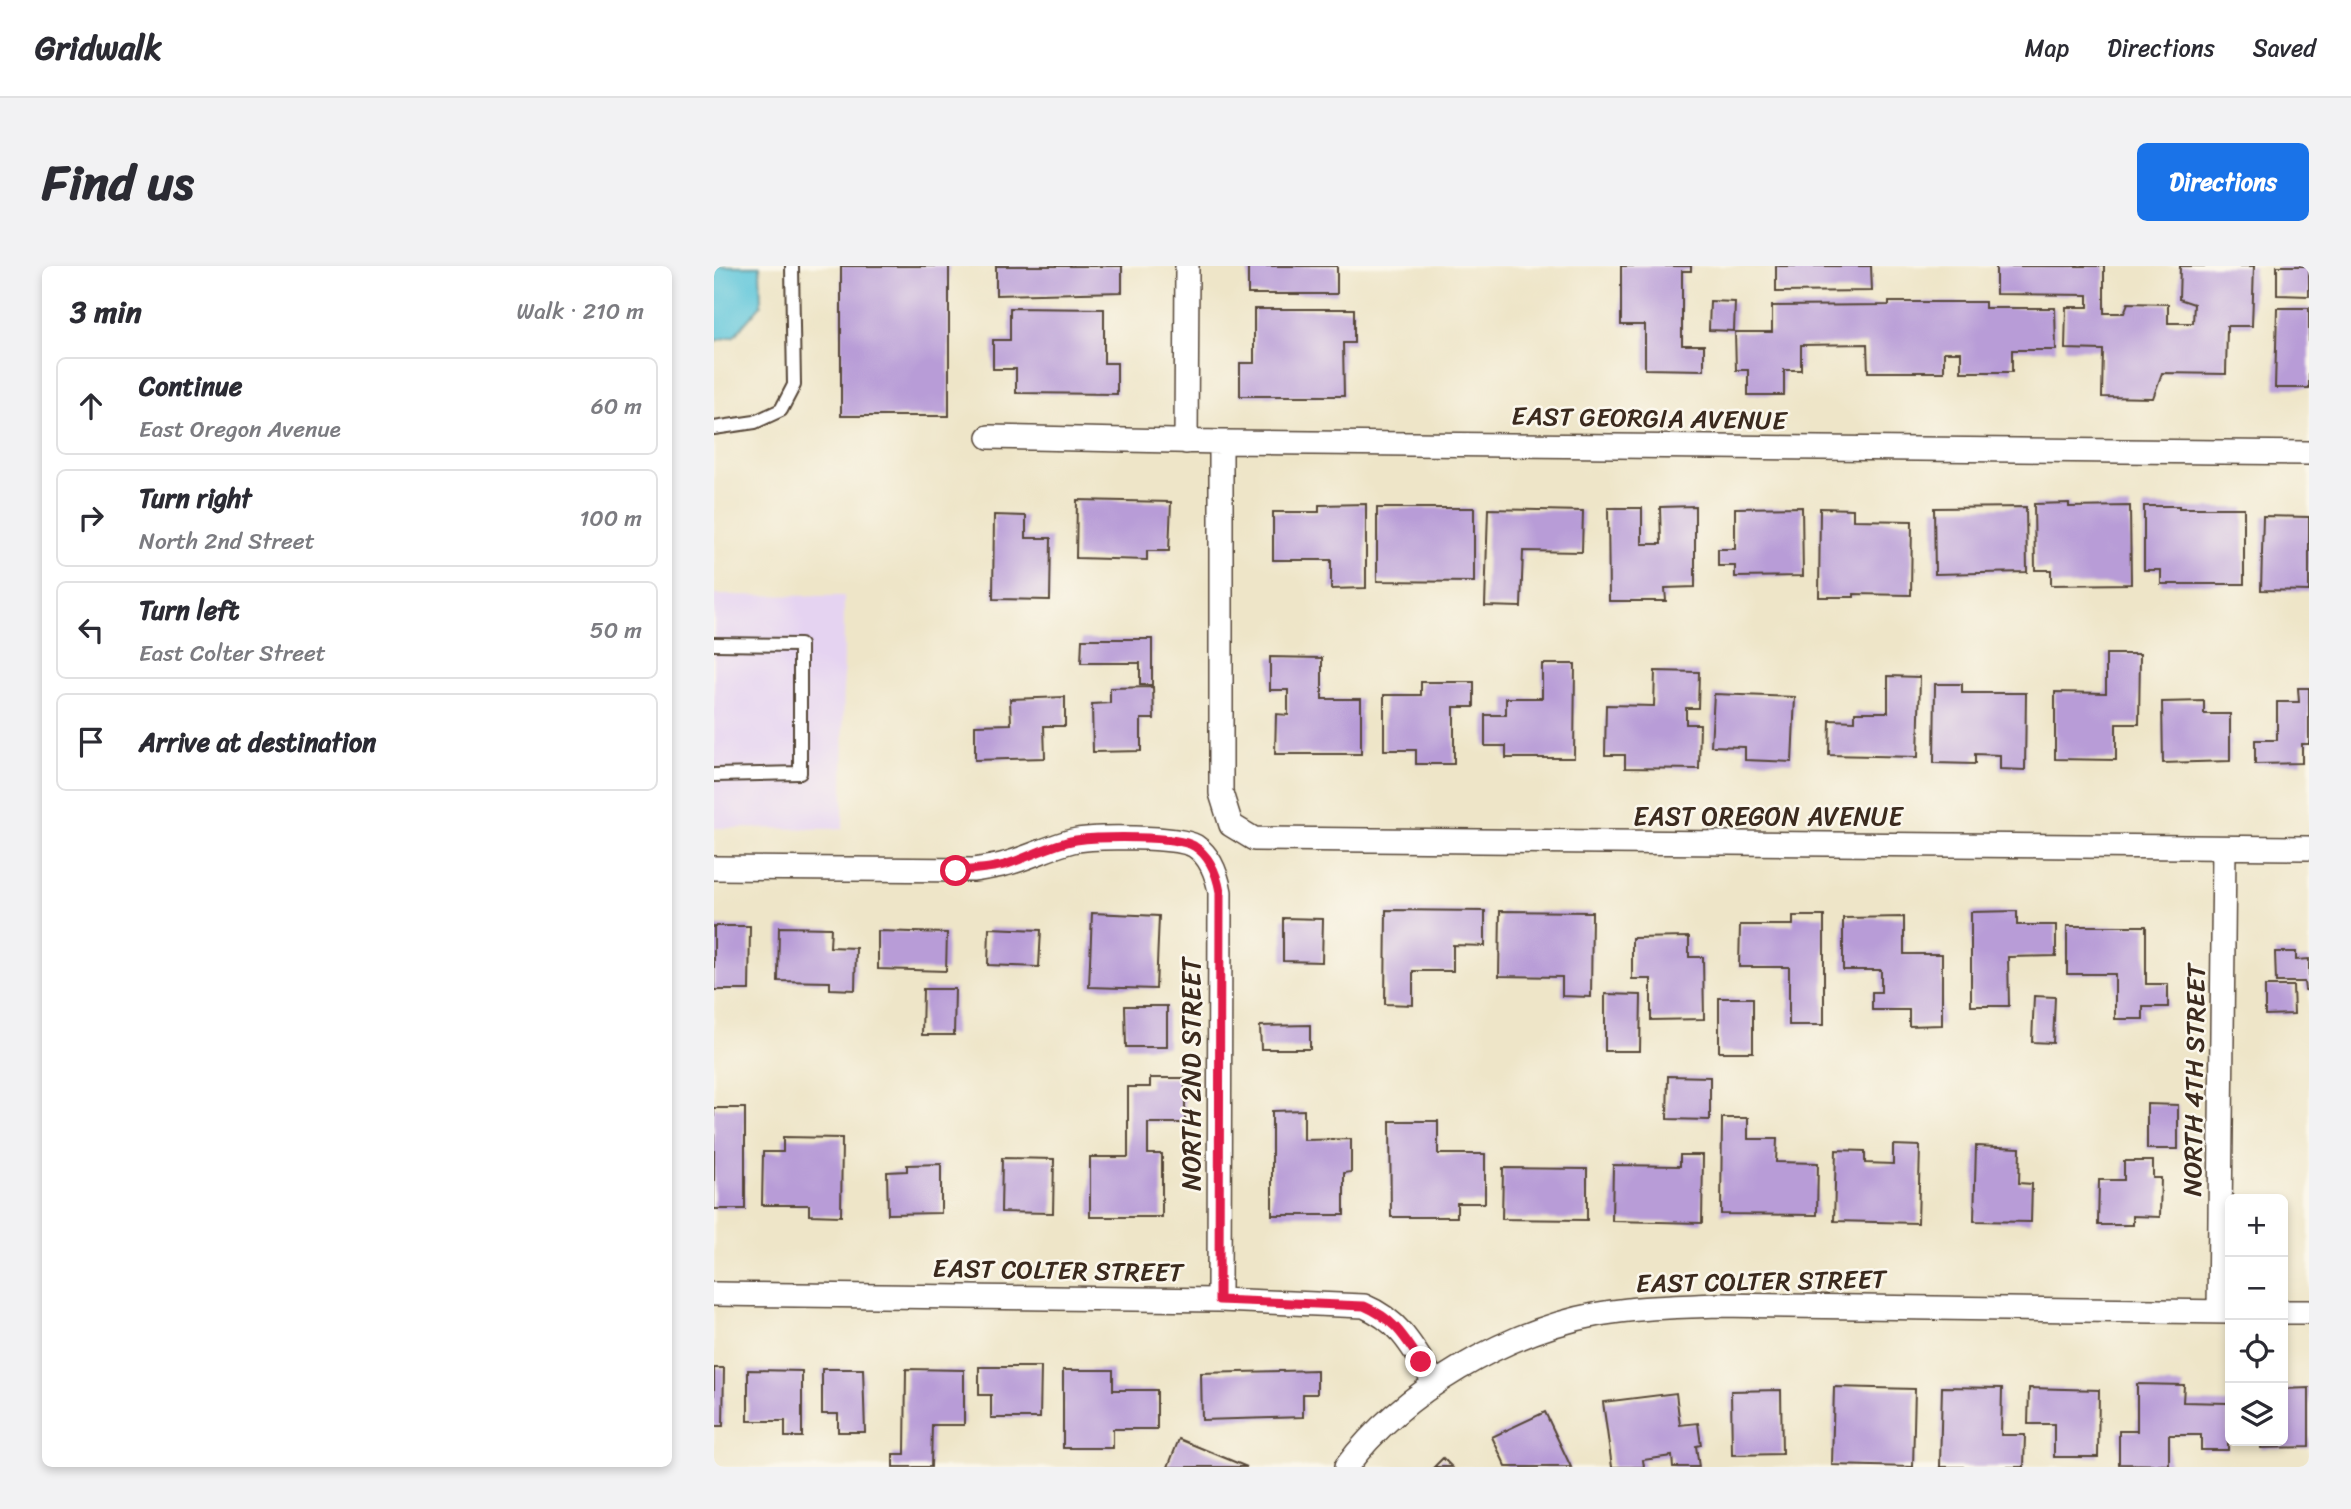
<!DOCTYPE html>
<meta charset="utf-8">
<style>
body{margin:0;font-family:Sriracha,sans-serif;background:#f2f2f3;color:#2b2b33}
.controls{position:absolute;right:21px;bottom:21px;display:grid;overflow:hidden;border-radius:10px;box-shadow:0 4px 10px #0003}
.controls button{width:63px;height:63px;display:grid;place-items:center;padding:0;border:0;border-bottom:2px solid #e1e1e2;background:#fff;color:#2b2b33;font:35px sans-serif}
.stop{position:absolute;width:21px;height:21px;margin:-16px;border:5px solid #e11d48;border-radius:50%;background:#fff}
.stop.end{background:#e11d48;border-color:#fff;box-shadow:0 2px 7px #0008}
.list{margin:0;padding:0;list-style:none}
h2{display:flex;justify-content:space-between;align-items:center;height:91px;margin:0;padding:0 28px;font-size:30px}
h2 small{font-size:23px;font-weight:400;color:#7c7c81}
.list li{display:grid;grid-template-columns:46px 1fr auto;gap:21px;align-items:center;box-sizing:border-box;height:98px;margin:0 14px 14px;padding:0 14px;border:2px solid #e1e1e2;border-radius:10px}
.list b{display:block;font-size:26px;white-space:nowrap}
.list p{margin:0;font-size:23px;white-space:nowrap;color:#7c7c81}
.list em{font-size:23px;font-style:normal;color:#7c7c81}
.icon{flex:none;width:38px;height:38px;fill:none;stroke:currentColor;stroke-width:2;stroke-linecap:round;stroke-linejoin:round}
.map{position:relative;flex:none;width:1595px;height:1201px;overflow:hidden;border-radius:10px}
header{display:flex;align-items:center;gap:42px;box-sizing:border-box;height:98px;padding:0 35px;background:#fff;border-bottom:2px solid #e1e1e2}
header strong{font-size:33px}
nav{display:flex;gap:38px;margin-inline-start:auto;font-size:24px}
.intro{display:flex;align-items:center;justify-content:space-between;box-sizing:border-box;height:168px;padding:0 42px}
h1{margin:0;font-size:49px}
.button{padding:18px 32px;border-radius:10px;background:#1a73e8;color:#fff;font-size:24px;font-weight:700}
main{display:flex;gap:42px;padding:0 42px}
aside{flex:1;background:#fff;border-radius:10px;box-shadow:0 4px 10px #0003}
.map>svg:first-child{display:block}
.built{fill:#e5d3f1}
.water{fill:#5ec6da;stroke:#4c787c;stroke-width:2}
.building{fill:#b89cd7}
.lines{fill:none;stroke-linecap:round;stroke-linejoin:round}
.lane-casing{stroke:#564638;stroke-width:16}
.street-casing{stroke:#564638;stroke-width:26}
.lane{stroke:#fff;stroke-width:12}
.street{stroke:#fff;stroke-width:23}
.route{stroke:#e11d48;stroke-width:9}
.labels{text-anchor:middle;stroke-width:5;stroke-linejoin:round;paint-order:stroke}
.street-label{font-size:26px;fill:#3b2a1e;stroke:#fbf7ec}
</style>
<header>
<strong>Gridwalk</strong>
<nav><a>Map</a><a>Directions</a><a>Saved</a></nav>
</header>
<div class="intro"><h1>Find us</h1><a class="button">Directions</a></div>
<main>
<aside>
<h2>3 min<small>Walk · 210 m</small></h2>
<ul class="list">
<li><svg class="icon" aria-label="ahead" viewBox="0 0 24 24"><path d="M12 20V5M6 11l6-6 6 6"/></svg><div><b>Continue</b><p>East Oregon Avenue</p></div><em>60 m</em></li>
<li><svg class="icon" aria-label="right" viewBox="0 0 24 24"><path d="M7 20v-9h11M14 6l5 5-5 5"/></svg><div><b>Turn right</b><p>North 2nd Street</p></div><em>100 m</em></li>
<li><svg class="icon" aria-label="left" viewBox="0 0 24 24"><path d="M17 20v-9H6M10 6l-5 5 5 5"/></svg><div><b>Turn left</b><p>East Colter Street</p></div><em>50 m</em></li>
<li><svg class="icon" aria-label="arrive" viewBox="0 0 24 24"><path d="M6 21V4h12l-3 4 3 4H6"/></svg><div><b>Arrive at destination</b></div></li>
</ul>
</aside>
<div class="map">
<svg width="1595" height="1201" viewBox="0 0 1595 1201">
<rect width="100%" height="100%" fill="#fbf7ec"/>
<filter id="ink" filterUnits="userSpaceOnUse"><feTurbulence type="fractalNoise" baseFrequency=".0143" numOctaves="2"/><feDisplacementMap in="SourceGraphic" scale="14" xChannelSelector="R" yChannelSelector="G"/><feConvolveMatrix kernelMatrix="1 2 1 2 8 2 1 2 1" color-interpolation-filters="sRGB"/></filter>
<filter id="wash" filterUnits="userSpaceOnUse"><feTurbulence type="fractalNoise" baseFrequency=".00686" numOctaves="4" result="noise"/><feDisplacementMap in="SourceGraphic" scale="28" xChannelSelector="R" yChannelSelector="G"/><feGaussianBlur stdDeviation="1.57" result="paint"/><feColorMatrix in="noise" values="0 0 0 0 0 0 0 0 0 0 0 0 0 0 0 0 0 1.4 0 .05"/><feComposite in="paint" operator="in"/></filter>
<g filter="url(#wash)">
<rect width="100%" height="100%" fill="#eee5c8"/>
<path class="built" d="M0,329L130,330L129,563L0,562Z"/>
<path class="water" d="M0,0H46L47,39L20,70L0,75Z"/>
<g id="blocks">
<path class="building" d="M127,0H235V150H127Z
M282,0H408V26L282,29Z
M534,0H623V28H534Z
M907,0H977V5H968V79H990V104L931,103V59H907Z
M1062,0H1157L1158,25L1062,26Z
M1282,0H1390V47H1410L1414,37L1454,38V57H1479L1480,38L1465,33L1466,0H1540L1538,60H1513L1512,108L1448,107L1439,132L1388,131L1389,84L1351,83L1352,41H1374V29L1282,28Z
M1563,0H1595V30L1563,29Z
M996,35L1021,36L1020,65L995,64Z
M1175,36H1271V42H1341L1342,84H1298V106H1247V86H1230V106H1154L1153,78L1087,79V104H1070V129H1034V104H1022L1021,66H1058V40L1175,39Z
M296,42L390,43V97H403V128L302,127V103H279V74H296Z
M1563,42H1595V122H1561Z
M540,43H640V77H629L630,130H526V97H540Z
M363,234L457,236L455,285H433V294L362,292Z
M1355,237V241L1416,240L1417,318L1337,319V304H1321L1320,238Z
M652,238V322L617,323V294H559V246H605V239Z
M981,240V321L951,322L952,335H895L894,242H928V278H947L946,241Z
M1430,240H1465V242H1530V318H1447V304H1430Z
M1088,241L1089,310L1021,311V300H1004V283H1021V242Z
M1312,241L1313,306L1221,308L1220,242Z
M663,242H760V316L663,315Z
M1106,242L1139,243V254L1198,255L1197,329L1140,328V331H1105Z
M774,243L869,245L868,286L809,285L807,341L771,340Z
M280,249L312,250V272H337L336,334L279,333Z
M1549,250L1595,251V325L1547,324Z
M368,373H438V419H426V397H367Z
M1392,388H1426L1425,458H1402V494L1341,493V426L1392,427Z
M556,391L608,392V433H647V488H561L562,448L574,449V424H556Z
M828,398H861L860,492H792V480H771V449H792V432H828Z
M941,405L985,406L984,442H972V458H986L985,503L911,502V489H891L892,439L940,440Z
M1174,410L1206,411L1204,491L1115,489L1116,454L1141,455V446H1174Z
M707,416H760V441H740V498H702V484H670V429H707Z
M1221,418H1248V427H1312L1311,504L1286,503V489L1261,488V498L1220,497Z
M439,421L440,453H427V485L379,486L378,438L396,437V422Z
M1584,422H1595V478H1588V497L1541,498V474H1563V436H1585Z
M1000,428L1081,431L1078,496L1031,494V481L997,480Z
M351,431V460H330L331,492L261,494V459L297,458L296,433Z
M1490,435V448H1516V495L1449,497L1448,436Z
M672,644L771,645V680L739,679V705H699V739L671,738Z
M786,645L878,646L877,731L848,730V711L785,710Z
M1303,645V659H1342V690L1294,691L1295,740H1257V646Z
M378,647L445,650L442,723L375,721Z
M1079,650H1110V759H1075V701H1025L1026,659H1079Z
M1190,651V688H1228V759L1195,760V744H1158V726H1167V704H1129V652Z
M569,652L609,653L608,696L569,695Z
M0,660H36L35,724H0Z
M1353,660H1432V718H1454V741H1429V753H1401V708H1353Z
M65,661L117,662L116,681L142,682L141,724L116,723V716L64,715Z
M275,662L327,664L325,701L274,699Z
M164,665L233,667L232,705L164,703Z
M975,671V691H989L990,753L937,754V713H918V672Z
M1561,686H1582V694L1595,693V725L1591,724L1590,716H1562Z
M1551,720H1579L1580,748L1551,749Z
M209,723H241L240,769H208Z
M891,728L927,729L926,785H891Z
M1320,730L1341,731L1339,777L1318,776Z
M1005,732H1039V786H1005Z
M411,740H453V781H412Z
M596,759V783H547L546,760Z
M954,810L996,811V854L953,853Z
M436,812H471V857H434V888H448V951H376V891H414V821H436Z
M1433,838L1464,839V883H1433Z
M0,842H31V943H0Z
M590,844V874L637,873V906L630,907V949H558V845Z
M1008,852H1034V873H1063L1062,896L1104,897L1103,949L1007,948Z
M676,855H724V888H771V937H743V951H677Z
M69,871L128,872L127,950L95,949V939H48L49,886H69Z
M1179,879L1206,880L1204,957L1120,955L1122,884L1151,885V897L1179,898Z
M1262,880L1306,882L1305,917L1318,918L1317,956L1260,955Z
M966,889H989L988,957L898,955L899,899L966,900Z
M288,892L340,893L339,947L287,946Z
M1410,895H1439V912H1447L1446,951L1419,950V959H1384L1385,914H1410Z
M227,898V947L174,948L173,906L193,905V899Z
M789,902L873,903V954L788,953Z
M265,1101H327L326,1152H277V1129H265Z
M0,1102H10L9,1160H0Z
M108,1103H149L151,1166H124V1148H108Z
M192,1103L250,1104V1159H218L217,1201H179V1188H191Z
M34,1104L88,1105V1171H71V1155H34Z
M349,1104H399V1124H443V1163H399V1182H349Z
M603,1104V1128H589V1151L488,1154L487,1107Z
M1423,1118L1470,1119L1469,1136L1514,1137V1184H1487V1169H1455V1199L1405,1198V1165H1423Z
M1120,1121L1201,1123L1199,1201L1118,1199Z
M1228,1121L1288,1122L1287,1169H1311L1310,1201H1226Z
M1315,1122L1385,1124L1384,1191H1340V1158H1314Z
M1595,1122V1181L1547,1182V1175H1569V1123Z
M1067,1124L1068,1188L1018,1189L1017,1125Z
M962,1127L966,1159L984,1157L987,1179L982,1180L985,1201H959L958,1190L929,1194L930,1201H898L889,1136Z
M831,1146L857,1201H792L778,1171Z
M465,1173L533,1201H454Z
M729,1192L738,1201H720Z"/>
</g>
</g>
<g filter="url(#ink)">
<use href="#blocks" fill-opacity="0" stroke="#564638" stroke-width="2"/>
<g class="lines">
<g class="lane-casing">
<path id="lane" d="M0,162L41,156L67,144L80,119L78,0
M0,378L86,379V507L0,509"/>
</g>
<g class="street-casing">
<path id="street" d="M275,171L507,176L1595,187
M472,176L473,0
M507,176V527L517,559L540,573L1595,582
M0,602L259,604C270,602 281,601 291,598C314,592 335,581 358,575C379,570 463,570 481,580C496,590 503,609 506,626L505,1034
M0,1028L505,1034L650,1040C688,1056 700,1084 721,1117
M1505,1046L1510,582
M1569,1046H1595
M632,1201C688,1125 793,1065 885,1048C924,1041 963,1041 1003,1039L1516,1046"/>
</g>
<use href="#lane" class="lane"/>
<use href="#street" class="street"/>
</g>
</g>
<g class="lines" filter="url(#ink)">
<path class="route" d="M242,605C258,604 274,603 290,599C314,592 337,578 362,574C386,571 461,569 480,580C496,590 503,609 506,626L505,1034L650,1040C680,1053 689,1069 707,1096"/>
</g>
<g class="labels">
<g class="street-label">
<text transform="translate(935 152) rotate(1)" y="9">EAST GEORGIA AVENUE</text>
<text x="1054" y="559">EAST OREGON AVENUE</text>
<text transform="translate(477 808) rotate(-90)" y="9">NORTH 2ND STREET</text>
<text transform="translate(1480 814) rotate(-89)" y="9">NORTH 4TH STREET</text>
<text transform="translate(344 1004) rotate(1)" y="9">EAST COLTER STREET</text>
<text transform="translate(1047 1015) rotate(-1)" y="9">EAST COLTER STREET</text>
</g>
</g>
</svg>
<div class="controls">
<button>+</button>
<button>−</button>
<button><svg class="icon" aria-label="locate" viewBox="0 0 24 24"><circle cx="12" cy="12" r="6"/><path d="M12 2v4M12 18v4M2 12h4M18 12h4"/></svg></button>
<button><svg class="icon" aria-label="layers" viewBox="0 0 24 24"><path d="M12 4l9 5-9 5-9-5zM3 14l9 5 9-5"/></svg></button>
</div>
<div class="stop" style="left:242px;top:605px"></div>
<div class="stop end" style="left:707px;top:1096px"></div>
</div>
</main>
